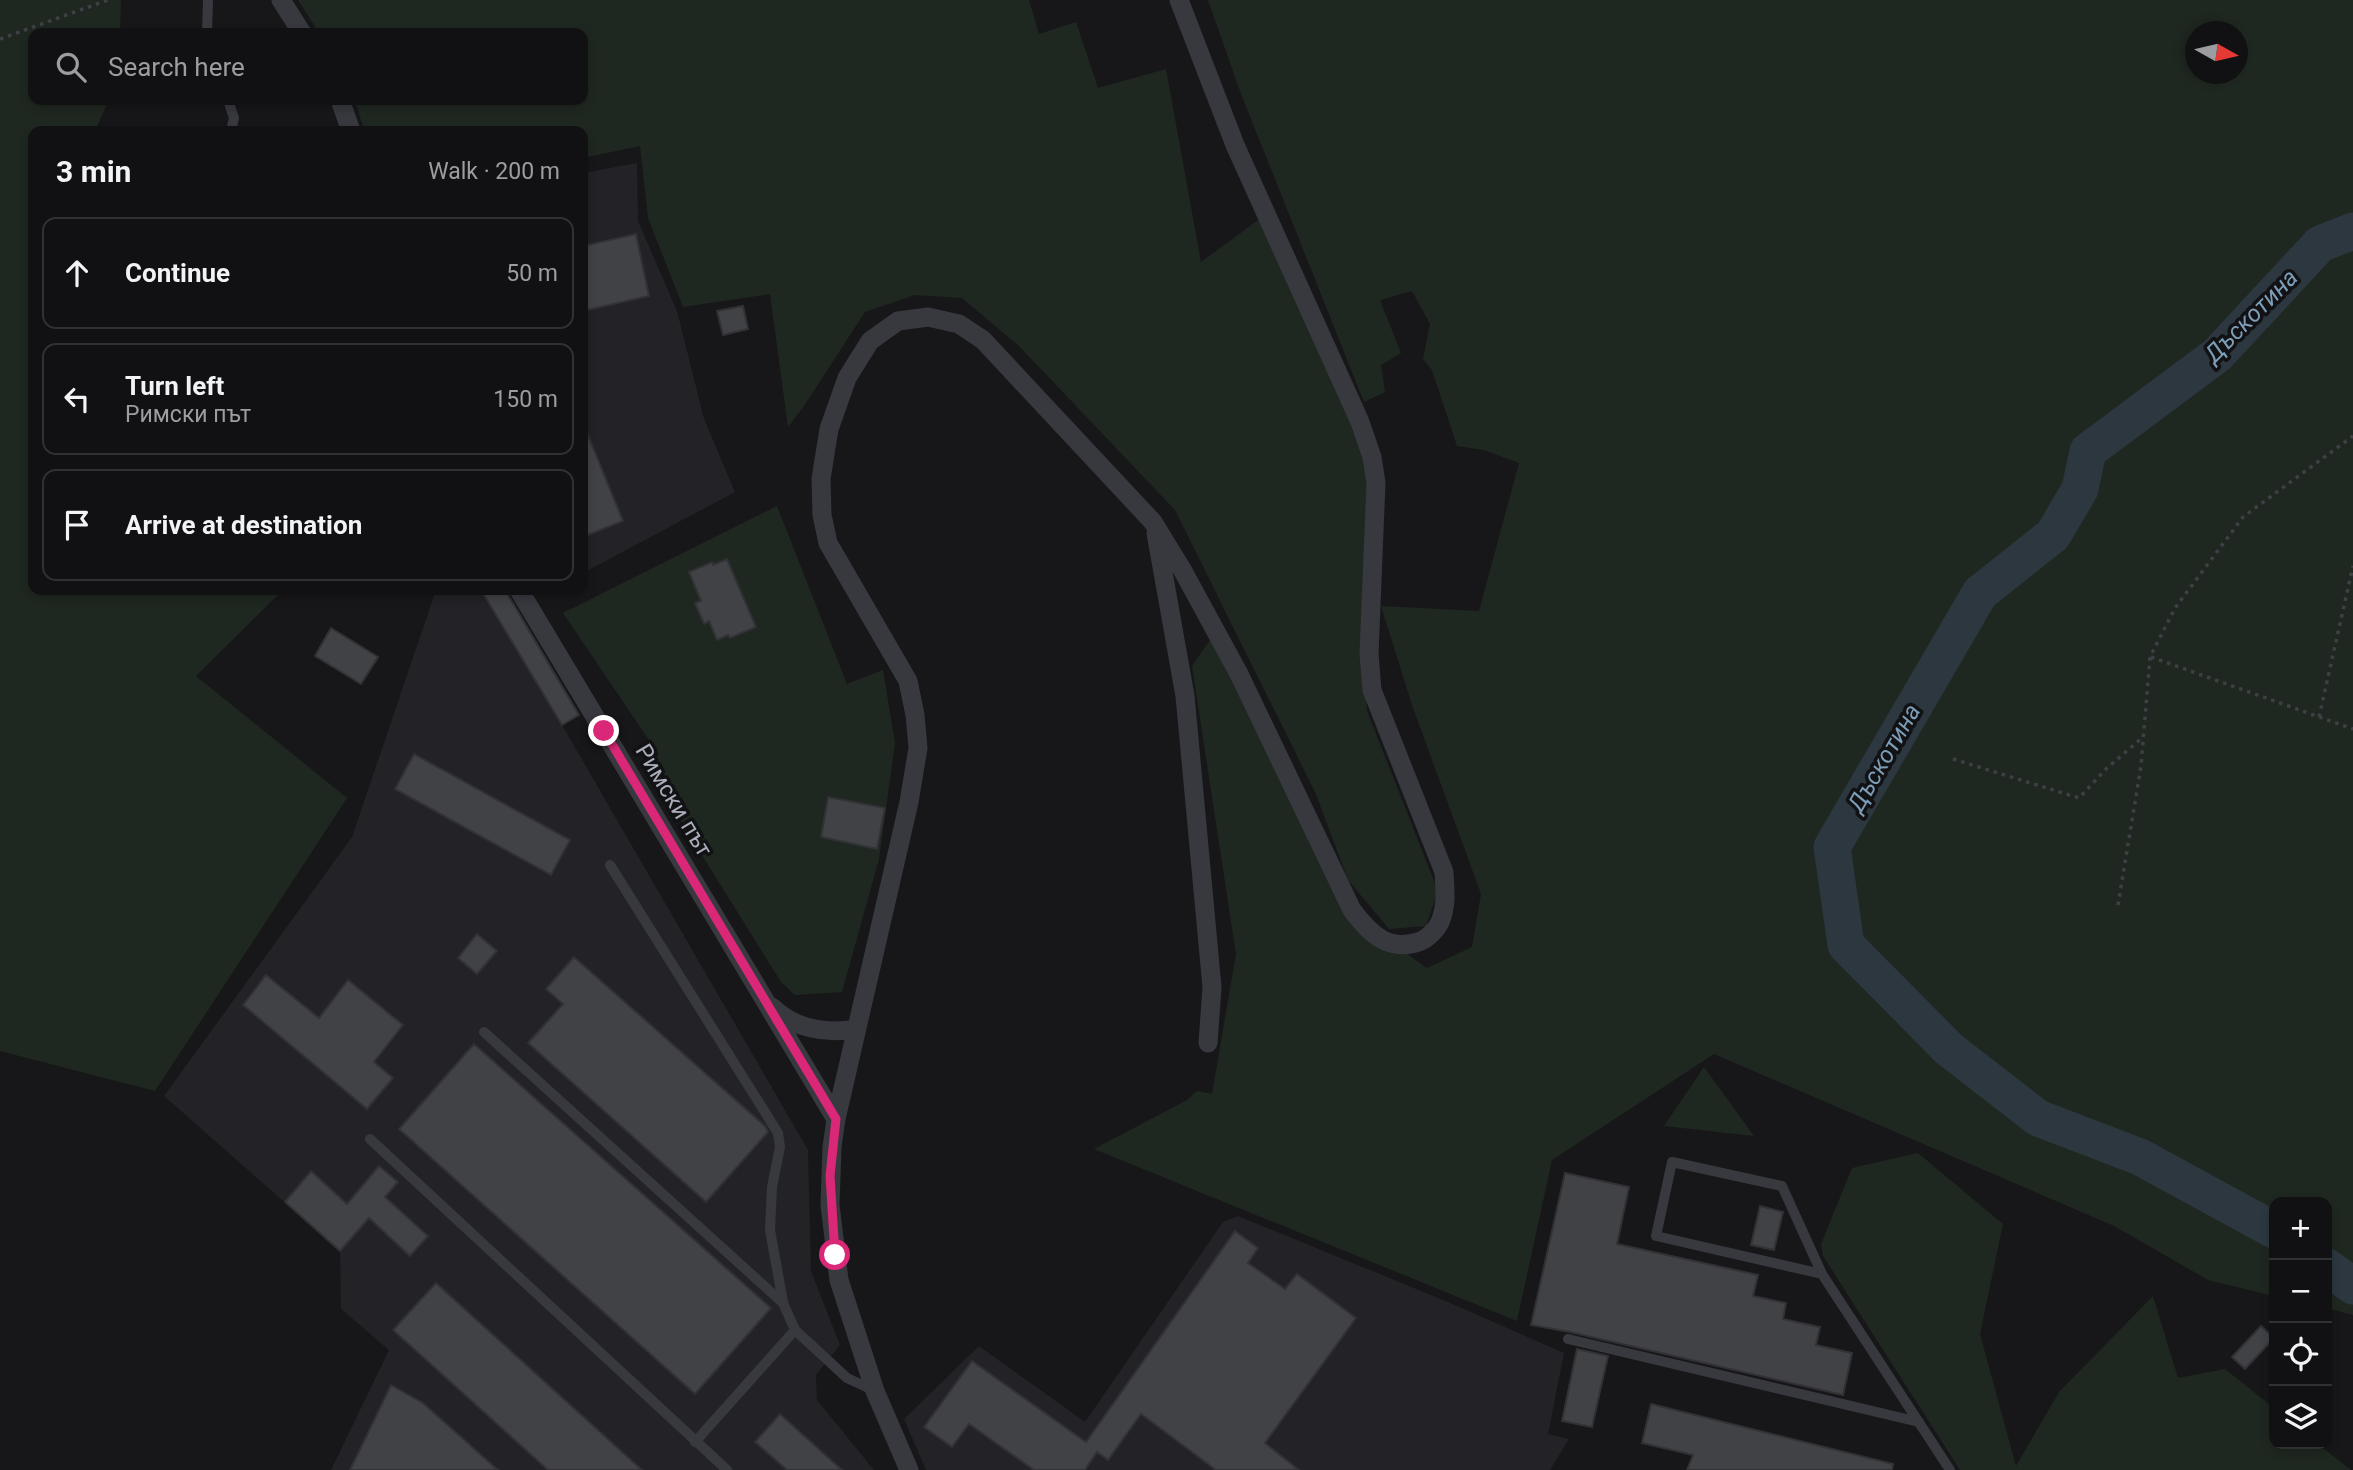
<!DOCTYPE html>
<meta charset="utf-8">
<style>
body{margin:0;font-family:Roboto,sans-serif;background:#1e1f21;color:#f1f3f6}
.controls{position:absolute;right:21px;bottom:21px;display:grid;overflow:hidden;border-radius:14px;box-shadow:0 4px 10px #0003}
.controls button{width:63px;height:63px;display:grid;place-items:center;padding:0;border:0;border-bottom:2px solid #303133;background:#111113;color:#f1f3f6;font:35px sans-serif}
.compass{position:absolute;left:2185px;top:21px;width:63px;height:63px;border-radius:50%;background:#111113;box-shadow:0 4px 10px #0003;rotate:98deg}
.stop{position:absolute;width:21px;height:21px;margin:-16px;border:5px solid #db2777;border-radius:50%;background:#fff}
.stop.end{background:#db2777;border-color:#fff;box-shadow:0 2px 7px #0008}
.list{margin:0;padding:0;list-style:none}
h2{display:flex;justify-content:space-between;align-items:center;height:91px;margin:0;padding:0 28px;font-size:30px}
h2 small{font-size:23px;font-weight:400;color:#9c9da0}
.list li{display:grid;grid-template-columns:46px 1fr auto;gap:21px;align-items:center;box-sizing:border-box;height:112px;margin:0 14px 14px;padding:0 14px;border:2px solid #303133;border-radius:14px}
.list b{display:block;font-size:26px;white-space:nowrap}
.list p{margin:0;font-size:23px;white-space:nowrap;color:#9c9da0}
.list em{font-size:23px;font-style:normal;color:#9c9da0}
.icon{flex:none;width:38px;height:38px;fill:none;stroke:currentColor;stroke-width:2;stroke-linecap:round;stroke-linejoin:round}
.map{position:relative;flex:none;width:2353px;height:1470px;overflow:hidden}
.search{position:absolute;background:#111113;box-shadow:0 4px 10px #0003;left:28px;top:28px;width:560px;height:77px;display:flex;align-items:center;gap:18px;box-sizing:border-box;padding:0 24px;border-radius:14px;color:#9c9da0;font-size:26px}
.panel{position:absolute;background:#111113;box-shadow:0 4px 10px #0003;left:28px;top:126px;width:560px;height:469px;border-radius:14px}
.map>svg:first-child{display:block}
.built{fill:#232327}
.green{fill:#1f2820;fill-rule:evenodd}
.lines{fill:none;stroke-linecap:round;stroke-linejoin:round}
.river{stroke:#2c373f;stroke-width:37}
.building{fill:#414246;stroke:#313136;stroke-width:2}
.path{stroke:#3e4046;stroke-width:3.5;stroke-dasharray:3.5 5;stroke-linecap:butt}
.service{stroke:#38393f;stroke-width:10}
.minor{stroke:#38393f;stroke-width:19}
.route{stroke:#db2777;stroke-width:9}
.labels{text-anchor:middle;stroke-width:7;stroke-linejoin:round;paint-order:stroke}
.street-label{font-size:23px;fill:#a8aeba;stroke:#121214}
.water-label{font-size:24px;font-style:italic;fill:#7d9eb8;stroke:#121214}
</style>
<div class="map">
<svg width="2353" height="1470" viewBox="0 0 2353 1470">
<rect width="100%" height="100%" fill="#171719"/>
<path class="built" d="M637,163L638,221L677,311L704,419L735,492L583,573V173Z
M436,590H480L562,725L808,1150L811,1271L840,1345L816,1375L817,1400L874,1470H331L389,1350L341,1309L340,1251L164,1096L352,837Z
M1238,1216L1448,1302L1564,1353L1548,1434L1569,1439L1550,1470H926L904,1419L979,1346L1085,1422L1223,1222Z"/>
<path class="green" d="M0,0H121L120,33H33V100H109L95,131H33V590H283L196,676L347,798L155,1091L0,1051Z
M298,0H1029L1039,34L1076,22L1098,88L1166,69L1201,262L1265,215L1350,403L1370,487L1362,639L1367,711L1438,891L1426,926L1389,929L1348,880L1316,794L1175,510L1019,346L962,298L915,295L865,312L804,406L788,427L770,294L683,307L648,218L640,146L583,158V131H364L355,100H583V33H319Z
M1208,0H2353V1315L2327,1308V1202H2274V1296L2208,1280L2114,1226L1714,1054L1552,1160L1517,1321L1094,1149L1187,1100L1197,1091L1212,1094L1236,954L1192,666L1214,634L1360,921L1427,968L1472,947L1481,894L1412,705L1381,606L1479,611L1519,463L1484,450L1457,446L1432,370L1423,359L1430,324L1412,291L1380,300L1401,353L1381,365L1385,392L1364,402L1241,94ZM2196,32H2238V74H2196Z
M777,506L847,684L883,670L895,743L879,859L842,992L795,995L781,982L644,762L659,755L563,613Z
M1704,1067L1754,1136L1664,1126Z
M1918,1153L2003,1224L1980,1334L2016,1466L2059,1392L2153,1296L2178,1378L2225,1369L2274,1408V1444H2318L2351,1470H1960L1823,1256L1821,1244L1852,1168Z"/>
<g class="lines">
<path class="river" d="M2274,1230L2140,1157L2038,1118L1949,1049L1846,945L1832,847L1980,593L2053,535L2080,489L2088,451L2217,355L2320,244L2353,231
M2327,1267L2353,1286"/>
</g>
<path class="building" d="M636,234L649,296L583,311V246Z
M743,306L748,329L723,335L717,311Z
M583,423L623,521L583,537Z
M727,559L756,627L730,638L728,635L717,640L709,621L704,624L695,603L701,601L689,572L712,562L713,565Z
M481,590H505L579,715L562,725Z
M331,628L378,657L361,684L315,656Z
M414,754L570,840L551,875L395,789Z
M828,797L885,808L877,849L821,837Z
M477,934L497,951L477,974L458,958Z
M574,957L765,1126L768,1132L706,1202L528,1043L563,1004L546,989Z
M266,975L319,1018L348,980L403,1025L374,1062L393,1078L367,1109L243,1005Z
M474,1044L771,1308L695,1394L399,1129Z
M379,1166L398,1182L385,1197L428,1236L410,1256L369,1218L340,1251L285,1202L311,1171L347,1204Z
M1565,1173L1629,1187L1617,1244L1758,1275L1753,1296L1786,1303L1783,1319L1820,1327L1816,1345L1852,1353L1843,1395L1570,1332L1531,1325Z
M1760,1206L1783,1212L1774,1250L1751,1245Z
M1235,1231L1258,1248L1248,1263L1285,1289L1297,1274L1356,1318L1265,1443L1299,1470H1216L1141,1414L1108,1460L1097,1452L1085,1470H1034L969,1424L952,1447L924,1427L972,1361L1086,1442Z
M436,1283L642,1470H548L393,1330Z
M2261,1326L2274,1338L2245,1369L2232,1357Z
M1577,1349L1608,1356L1592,1427L1562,1421Z
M391,1385L423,1403L498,1470H350Z
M1651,1404L1893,1464L1892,1470H1687L1693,1455L1642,1443Z
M780,1414L842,1470H787L755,1442Z"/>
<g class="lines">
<path class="path" d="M0,39L108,0
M2151,657L2353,729
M2319,717L2353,566
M1953,759L2079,798L2106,769L2143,737
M2118,905L2141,766L2150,657L2175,608L2243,517L2353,436"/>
<path class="service" d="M207,33L208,0
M228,100L234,118L231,131
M610,865L778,1133L780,1147L772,1187L770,1230L783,1302
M484,1032L783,1303L795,1330L847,1378L875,1391
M370,1139L727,1470
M1822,1274L1782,1186L1672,1162L1656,1236L1822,1274L1950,1470
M1568,1339L1919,1422
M695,1442L795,1330"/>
<path class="minor" d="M281,0L302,33
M340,100L351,131
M1156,533L1185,696L1212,987L1208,1043
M519,590L836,1119
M772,1007C795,1029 826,1034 856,1029
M909,1470L875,1391L839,1280L830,1205L832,1147L836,1119L909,802L918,748L915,715L908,681L828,543L822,515L821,479L829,429L847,378L870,341L898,321L928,317L959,324L983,340L1153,522L1183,571L1239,674L1352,910C1370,934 1389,953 1421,941C1428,938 1437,929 1440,922C1447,906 1445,889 1444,872L1372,690L1369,654L1376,483L1372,457L1360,422L1235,145L1179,0"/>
</g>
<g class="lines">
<path class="route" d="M604,731L836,1119L830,1176L835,1255"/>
</g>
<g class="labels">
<g class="street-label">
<text transform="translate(674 800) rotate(59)" y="8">Римски път</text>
</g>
<g class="water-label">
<text transform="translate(2251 316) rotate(-45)" y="8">Дъскотина</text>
<text transform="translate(1884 758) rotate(-60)" y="8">Дъскотина</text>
</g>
</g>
</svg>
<div class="controls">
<button>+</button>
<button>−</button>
<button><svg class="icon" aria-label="locate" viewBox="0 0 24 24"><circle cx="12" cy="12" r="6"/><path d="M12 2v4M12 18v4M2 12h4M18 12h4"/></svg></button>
<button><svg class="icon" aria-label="layers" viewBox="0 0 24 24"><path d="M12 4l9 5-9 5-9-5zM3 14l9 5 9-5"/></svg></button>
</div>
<svg class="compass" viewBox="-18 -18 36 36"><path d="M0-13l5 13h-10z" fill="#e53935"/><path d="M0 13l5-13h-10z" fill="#9c9da0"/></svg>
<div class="stop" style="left:835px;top:1255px"></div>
<div class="stop end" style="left:604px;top:731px"></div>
<div class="search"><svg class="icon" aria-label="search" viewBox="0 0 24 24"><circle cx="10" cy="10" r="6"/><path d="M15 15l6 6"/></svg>Search here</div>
<section class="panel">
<h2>3 min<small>Walk · 200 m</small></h2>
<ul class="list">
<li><svg class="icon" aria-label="ahead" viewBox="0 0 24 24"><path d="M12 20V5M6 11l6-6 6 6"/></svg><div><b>Continue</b></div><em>50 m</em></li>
<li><svg class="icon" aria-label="left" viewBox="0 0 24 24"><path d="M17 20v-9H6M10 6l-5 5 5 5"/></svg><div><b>Turn left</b><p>Римски път</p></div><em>150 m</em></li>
<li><svg class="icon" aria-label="arrive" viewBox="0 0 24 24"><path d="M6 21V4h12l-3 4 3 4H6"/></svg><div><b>Arrive at destination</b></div></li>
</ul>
</section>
</div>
